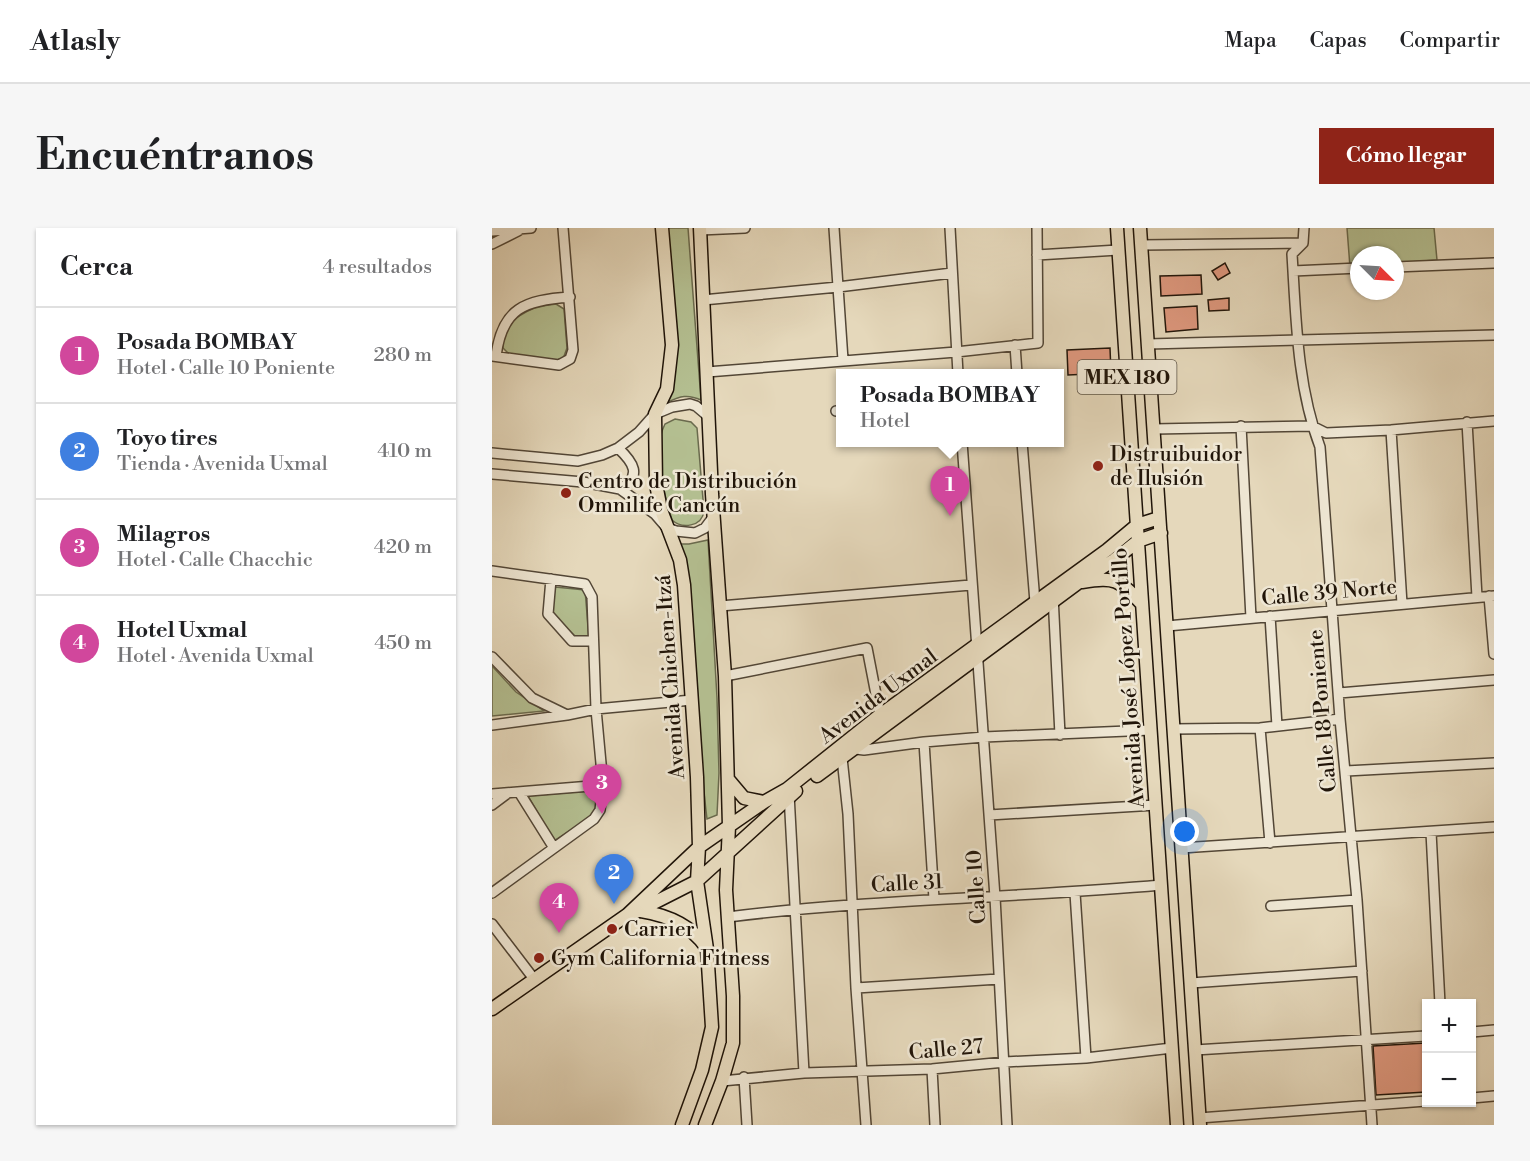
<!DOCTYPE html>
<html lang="es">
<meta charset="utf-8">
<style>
body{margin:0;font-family:"Libre Bodoni",serif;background:#f6f6f6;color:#202124}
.controls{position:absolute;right:18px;bottom:18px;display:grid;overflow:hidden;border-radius:0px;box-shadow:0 2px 4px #0004}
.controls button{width:54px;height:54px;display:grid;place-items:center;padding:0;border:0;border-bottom:2px solid #e0e0e0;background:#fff;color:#202124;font:30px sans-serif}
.compass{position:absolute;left:858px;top:18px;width:54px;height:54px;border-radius:50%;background:#fff;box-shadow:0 2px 4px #0004;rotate:114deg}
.you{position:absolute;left:693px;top:604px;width:21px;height:21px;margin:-15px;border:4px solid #fff;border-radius:50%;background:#1a73e8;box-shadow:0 0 0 9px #1a73e833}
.badge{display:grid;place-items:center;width:39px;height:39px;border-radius:50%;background:#8f2418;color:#fff;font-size:20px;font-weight:700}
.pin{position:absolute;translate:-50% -50px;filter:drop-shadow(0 2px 3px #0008)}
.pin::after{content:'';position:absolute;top:32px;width:21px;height:18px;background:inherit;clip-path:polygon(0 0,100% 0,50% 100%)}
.popup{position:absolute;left:344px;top:141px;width:228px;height:78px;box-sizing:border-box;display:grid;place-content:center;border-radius:0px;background:#fff;filter:drop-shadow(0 2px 4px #0005);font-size:20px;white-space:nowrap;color:#757577}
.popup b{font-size:22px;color:#202124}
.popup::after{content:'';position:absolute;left:50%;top:100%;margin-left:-12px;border:12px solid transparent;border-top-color:#fff}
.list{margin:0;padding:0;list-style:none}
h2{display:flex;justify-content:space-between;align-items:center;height:78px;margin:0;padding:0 24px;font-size:26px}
h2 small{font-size:20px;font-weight:400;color:#757577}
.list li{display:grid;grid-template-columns:39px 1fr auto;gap:18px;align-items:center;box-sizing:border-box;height:96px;padding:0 24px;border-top:2px solid #e0e0e0}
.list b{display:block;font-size:22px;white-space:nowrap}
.list p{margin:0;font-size:20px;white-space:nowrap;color:#757577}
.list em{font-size:20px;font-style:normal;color:#757577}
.map{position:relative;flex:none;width:1002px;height:897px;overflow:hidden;border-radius:0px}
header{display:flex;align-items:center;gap:36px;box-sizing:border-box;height:84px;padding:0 30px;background:#fff;border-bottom:2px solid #e0e0e0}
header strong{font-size:28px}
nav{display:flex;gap:33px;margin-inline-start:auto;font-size:21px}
.intro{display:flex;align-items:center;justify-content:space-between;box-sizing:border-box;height:144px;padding:0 36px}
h1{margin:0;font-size:42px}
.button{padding:15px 27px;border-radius:0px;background:#8f2418;color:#fff;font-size:21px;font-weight:700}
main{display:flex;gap:36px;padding:0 36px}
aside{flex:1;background:#fff;border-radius:0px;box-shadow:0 2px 4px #0004}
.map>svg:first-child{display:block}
.green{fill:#b4bf91;stroke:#6a6a4d;stroke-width:1.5}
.building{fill:#de977d;stroke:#211509;stroke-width:1.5}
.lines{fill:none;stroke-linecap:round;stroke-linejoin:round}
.minor-casing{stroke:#524636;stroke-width:12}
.major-casing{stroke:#211509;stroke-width:15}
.minor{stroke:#eee6d3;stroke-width:9}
.major{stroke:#e5d8bb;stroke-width:12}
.poi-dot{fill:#8f2418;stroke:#eee6d3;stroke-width:2}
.labels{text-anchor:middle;stroke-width:5;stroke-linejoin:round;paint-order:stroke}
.shield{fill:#eee6d3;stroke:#5e5446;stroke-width:1.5}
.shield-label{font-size:20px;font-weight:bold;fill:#211509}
.poi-label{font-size:21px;fill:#211509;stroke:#eee6d3;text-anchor:start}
.street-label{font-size:21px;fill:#211509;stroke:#eee6d3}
</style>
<header>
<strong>Atlasly</strong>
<nav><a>Mapa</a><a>Capas</a><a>Compartir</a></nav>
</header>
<div class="intro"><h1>Encuéntranos</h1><a class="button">Cómo llegar</a></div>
<main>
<aside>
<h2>Cerca<small>4 resultados</small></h2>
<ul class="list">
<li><span class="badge" style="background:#d1479c">1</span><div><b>Posada BOMBAY</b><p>Hotel · Calle 10 Poniente</p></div><em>280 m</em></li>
<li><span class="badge" style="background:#3f7fe0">2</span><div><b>Toyo tires</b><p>Tienda · Avenida Uxmal</p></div><em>410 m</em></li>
<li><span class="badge" style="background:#d1479c">3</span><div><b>Milagros</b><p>Hotel · Calle Chacchic</p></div><em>420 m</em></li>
<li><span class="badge" style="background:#d1479c">4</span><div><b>Hotel Uxmal</b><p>Hotel · Avenida Uxmal</p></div><em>450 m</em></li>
</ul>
</aside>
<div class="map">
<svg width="1002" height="897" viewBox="0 0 1002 897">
<rect width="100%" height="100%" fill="#e5d8bb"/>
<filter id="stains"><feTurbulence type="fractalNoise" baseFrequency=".00333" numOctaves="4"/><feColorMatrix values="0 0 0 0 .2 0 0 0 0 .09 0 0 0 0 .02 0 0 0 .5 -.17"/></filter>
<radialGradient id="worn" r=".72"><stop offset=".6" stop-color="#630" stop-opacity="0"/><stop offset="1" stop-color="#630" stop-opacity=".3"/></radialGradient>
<path class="green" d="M175,0H196L209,172C196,166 188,168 176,174L184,137Z
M855,0H942L945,32L903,35V27H867V38L858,39Z
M64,76L72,81L75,120L71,131L64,132L17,126L11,120C9,91 39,78 64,76Z
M183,191L199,194L205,200L212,283C210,299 190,301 180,292C172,265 159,223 173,196Z
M216,312L225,470L227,545L225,587L215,591C210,551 208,512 206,471C203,419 197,367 187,316H197Z
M63,359L93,362L97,410L84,409L60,386Z
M0,438L24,464L52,483L0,488Z
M108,562L107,577L99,589L62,613L36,568Z"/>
<path class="building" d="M733,35L738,45L726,52L720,43Z
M709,47L710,66L669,68L668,48Z
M737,70V82L717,83L716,72Z
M705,78L706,101L674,104L672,80Z
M618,120L619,145L576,147L575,122Z
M70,261L79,262L78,269L69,268Z
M934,815V864L884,867L881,818Z"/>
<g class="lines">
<g class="minor-casing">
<path id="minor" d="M342,0L351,132
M458,0L466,146
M812,0L811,15L800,26C804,90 805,158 828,219L848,491L865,672L880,897
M208,2L253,0
M0,3L39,0
M0,16L26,3
M649,17L811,15
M545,27L626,22
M903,39L1002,35
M801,43L867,40
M211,72L346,59L460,45
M656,116L1002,107
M523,117L525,146
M0,128L67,137L78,131L81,122L71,0
M4,128C10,80 33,72 78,69
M215,144L464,124L546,115L545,0
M344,183H348
M975,194L985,369
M749,198L759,390
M662,201L820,198L834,205L899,202L1002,193
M899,202L910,376
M470,214L503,669L515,897
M530,214L543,374
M126,220C141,234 151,248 128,261
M0,225L86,233L110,227L126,220L147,204L163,186L180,179L198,176L204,178L217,189
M0,246L91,254L128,261L163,286L175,300L184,303L203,305L213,300L222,288
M0,343L93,356L100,369L104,481L111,557L108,582L102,591L0,665
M59,351L56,386L80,413H101
M561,368L568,507
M997,368L1002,426
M228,378L479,357
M778,388L785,498
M675,398L1002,368
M0,429L40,470L75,487
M233,448L375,420L388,487
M847,465L1002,452
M0,497L75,487L104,481L200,472
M768,500L778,615
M682,501L768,500L848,491
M432,514L442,671
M361,516L364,521L372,522L432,514L492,509L659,502
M347,526L350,530L356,586L364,760L374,897
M854,543L1002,535
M27,564L62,620
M0,566L111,557
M297,566L312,845
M0,577L16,565
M497,587L664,577
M939,604L948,776
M689,620L1002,599
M583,665L594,830
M779,678L865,672
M236,689C380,671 525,670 669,657
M0,696L42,751
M699,755L870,743
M364,760L507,751
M980,804L1002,802
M703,822L934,808
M440,841L443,897
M252,849L255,897
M230,853L312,845L440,841L513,834L594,830L680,820
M980,870L1002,868
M707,890L934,873"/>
</g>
<g class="major-casing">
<path id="major" d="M170,0L180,117L175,161L163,186L164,256L169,282L188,332L192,357L205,549L207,619L205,653L215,721L220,799L210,842L190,897
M208,0L220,266L233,448L237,598L234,662L241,768V815L230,853L213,897
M625,0L685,897
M648,0L708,897
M590,354C624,349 626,351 650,376
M325,548L586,355L622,332L646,313L669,305
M236,551L252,570L272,574
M149,683C174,687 199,697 214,719
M142,685L205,653L304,563
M0,781L135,687L207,619L272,574L295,561L388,487L615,322L645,297L667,290"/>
</g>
<use href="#minor" class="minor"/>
<use href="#major" class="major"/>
</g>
<g class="poi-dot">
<circle cx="606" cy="238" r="6"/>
<circle cx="74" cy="265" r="6"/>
<circle cx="120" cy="701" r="6"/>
<circle cx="47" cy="730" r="6"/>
</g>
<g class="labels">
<rect class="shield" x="585.5" y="132" width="99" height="34" rx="4.5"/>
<g class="shield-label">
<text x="635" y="156">MEX 180</text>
</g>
<g class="poi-label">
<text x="618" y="233">Distruibuidor<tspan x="618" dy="24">de Ilusión</tspan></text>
<text x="86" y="260">Centro de Distribución<tspan x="86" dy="24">Omnilife Cancún</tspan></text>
<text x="132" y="708">Carrier</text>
<text x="59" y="737">Gym California Fitness</text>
</g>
<g class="street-label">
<text transform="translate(837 364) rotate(-5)" y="7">Calle 39 Norte</text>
<text transform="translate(178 449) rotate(-94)" y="7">Avenida Chichen-Itzá</text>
<text transform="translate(636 450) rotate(-94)" y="7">Avenida José López Portillo</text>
<text transform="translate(386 468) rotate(-37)" y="7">Avenida Uxmal</text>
<text transform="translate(830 483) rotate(-95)" y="7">Calle 18 Poniente</text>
<text transform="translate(415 655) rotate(-3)" y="7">Calle 31</text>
<text transform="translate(484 659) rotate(-94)" y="7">Calle 10</text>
<text transform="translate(454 821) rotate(-5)" y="7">Calle 27</text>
</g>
</g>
<rect width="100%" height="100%" filter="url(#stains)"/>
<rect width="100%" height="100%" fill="url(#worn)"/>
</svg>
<div class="controls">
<button>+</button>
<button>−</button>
</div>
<svg class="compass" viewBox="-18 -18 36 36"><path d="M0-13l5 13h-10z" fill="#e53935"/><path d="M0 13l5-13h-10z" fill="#757577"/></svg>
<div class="you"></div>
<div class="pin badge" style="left:458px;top:288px;background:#d1479c">1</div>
<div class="popup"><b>Posada BOMBAY</b>Hotel</div>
<div class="pin badge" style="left:122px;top:676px;background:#3f7fe0">2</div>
<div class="pin badge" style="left:110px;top:586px;background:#d1479c">3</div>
<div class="pin badge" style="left:67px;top:705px;background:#d1479c">4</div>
</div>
</main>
